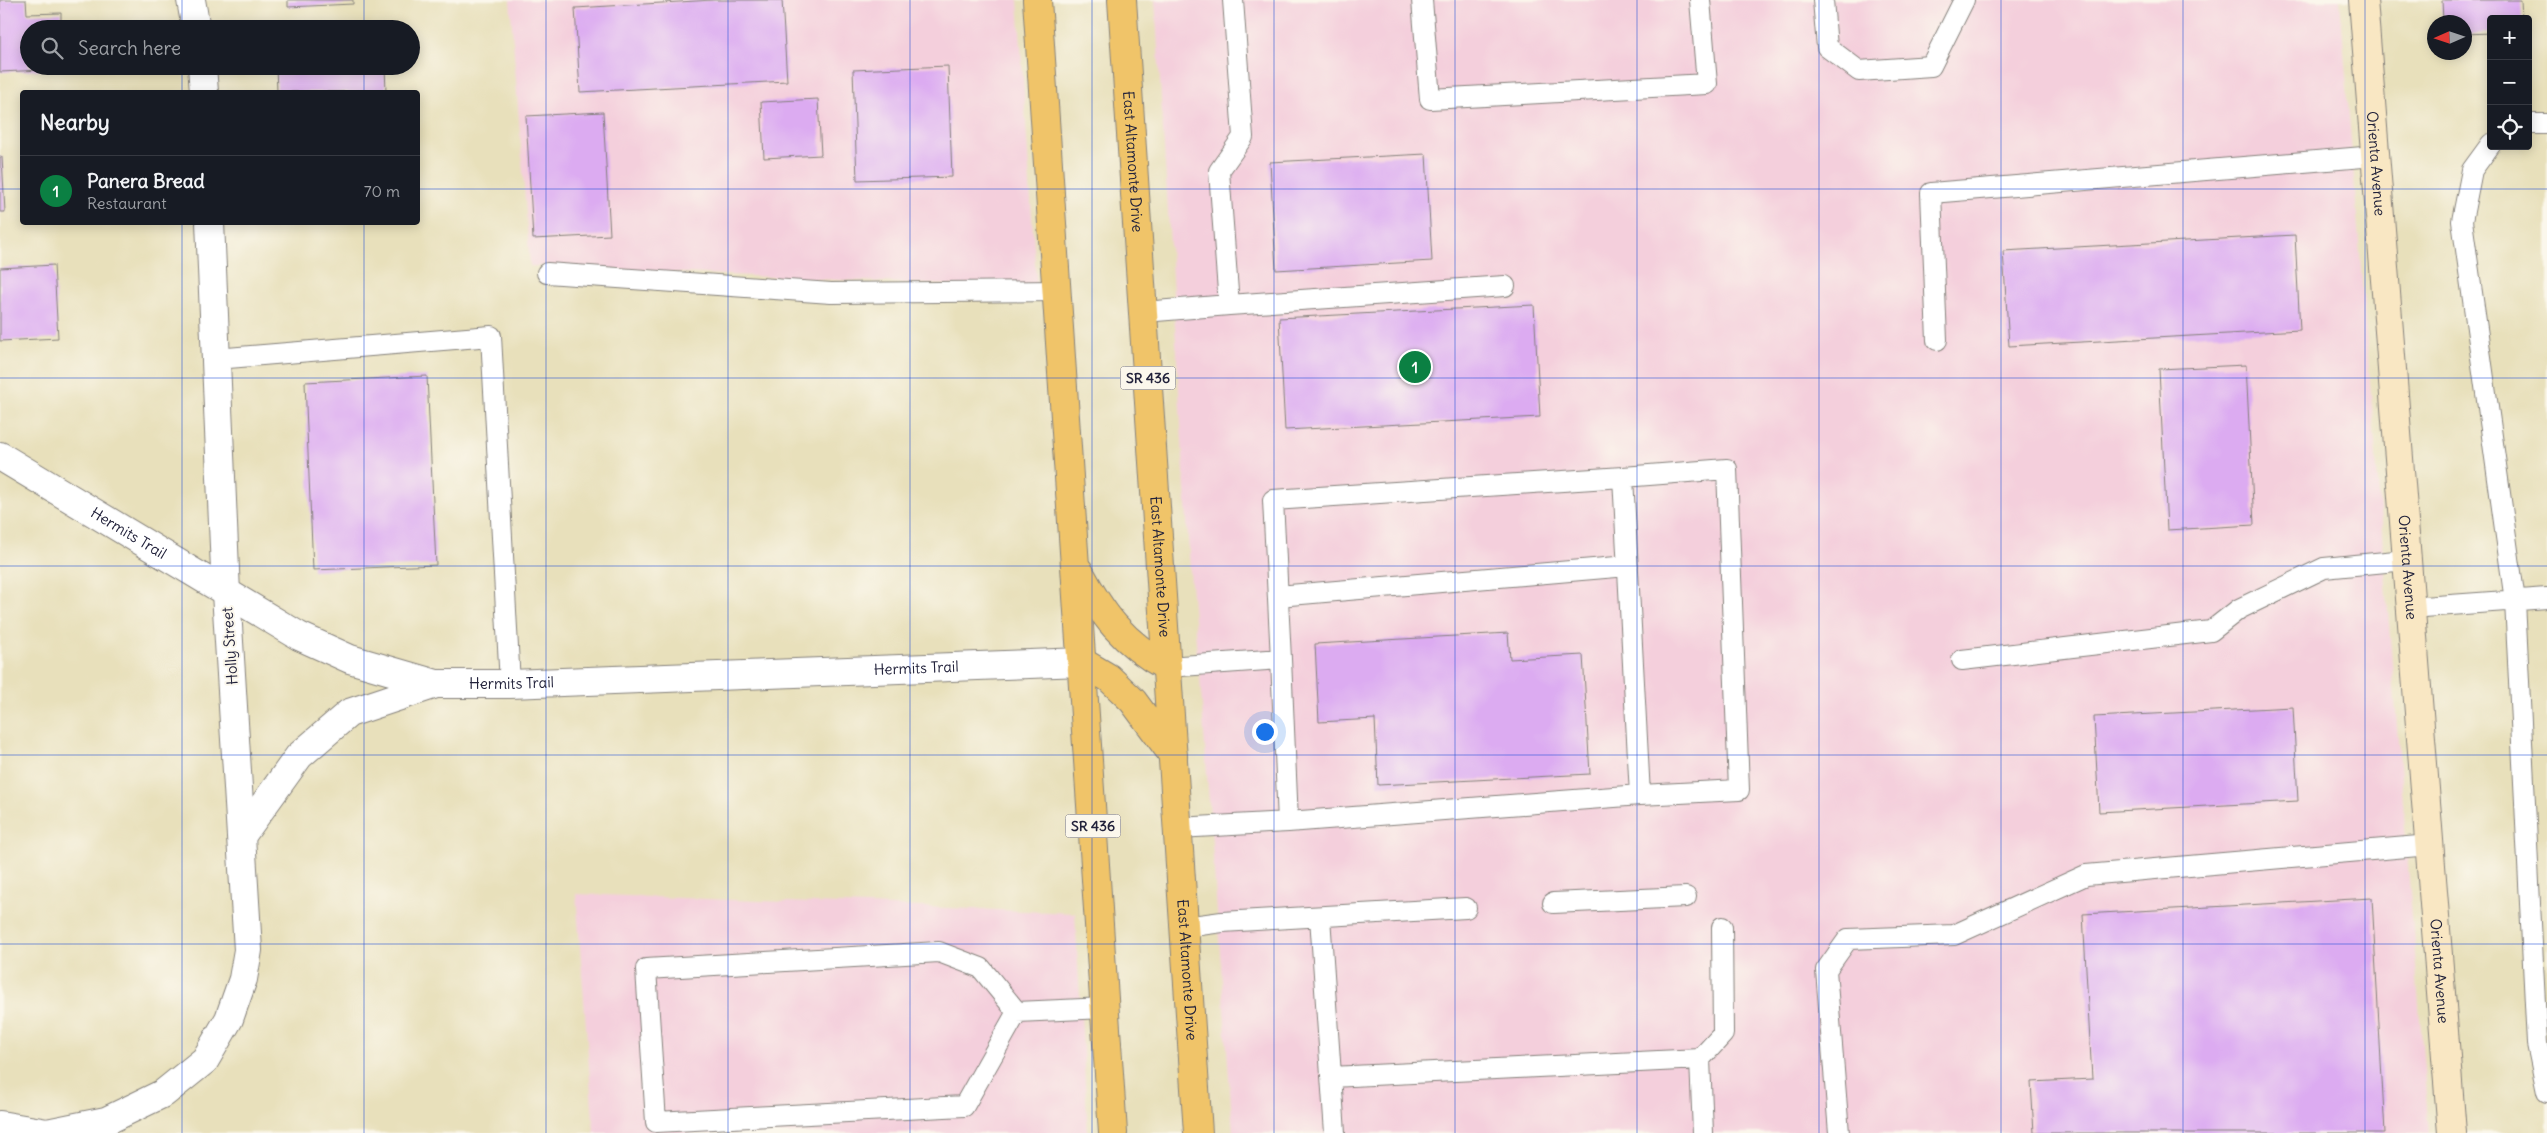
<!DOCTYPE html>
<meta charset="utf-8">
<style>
body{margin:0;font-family:Delius,sans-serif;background:#242831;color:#f1f3f6}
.controls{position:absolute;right:15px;top:15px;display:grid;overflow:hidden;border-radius:5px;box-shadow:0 2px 12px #0003}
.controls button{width:45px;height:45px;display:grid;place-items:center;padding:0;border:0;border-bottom:1px solid #363941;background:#171b24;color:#f1f3f6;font:25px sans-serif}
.compass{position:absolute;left:2427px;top:15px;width:45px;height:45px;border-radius:50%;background:#171b24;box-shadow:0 2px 12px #0003;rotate:267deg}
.you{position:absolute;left:1264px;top:731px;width:18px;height:18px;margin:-12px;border:4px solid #fff;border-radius:50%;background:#1a73e8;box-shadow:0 0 0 8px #1a73e833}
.badge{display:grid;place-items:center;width:32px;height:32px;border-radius:50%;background:#0b8043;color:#fff;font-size:16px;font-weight:700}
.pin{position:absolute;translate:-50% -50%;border:2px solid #fff;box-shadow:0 1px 5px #0006}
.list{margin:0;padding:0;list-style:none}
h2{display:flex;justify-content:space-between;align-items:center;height:65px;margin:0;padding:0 20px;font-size:21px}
h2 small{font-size:16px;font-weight:400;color:#9ea1a6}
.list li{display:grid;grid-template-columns:32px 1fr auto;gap:15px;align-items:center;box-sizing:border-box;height:70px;padding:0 20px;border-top:1px solid #363941}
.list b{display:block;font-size:19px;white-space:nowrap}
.list p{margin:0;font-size:16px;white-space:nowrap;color:#9ea1a6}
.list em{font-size:16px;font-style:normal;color:#9ea1a6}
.icon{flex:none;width:28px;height:28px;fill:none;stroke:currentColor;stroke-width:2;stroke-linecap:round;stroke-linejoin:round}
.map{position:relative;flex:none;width:2547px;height:1133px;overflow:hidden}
.search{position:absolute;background:#171b24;box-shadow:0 2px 12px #0003;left:20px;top:20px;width:400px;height:55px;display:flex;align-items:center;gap:12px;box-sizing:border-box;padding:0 18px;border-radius:28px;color:#9ea1a6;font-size:19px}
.panel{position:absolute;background:#171b24;box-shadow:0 2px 12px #0003;left:20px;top:90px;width:400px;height:135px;border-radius:5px}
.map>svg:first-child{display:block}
.built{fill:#f4cfdc}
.building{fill:#dcabf1}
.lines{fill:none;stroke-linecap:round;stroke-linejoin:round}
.lane-casing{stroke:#85817b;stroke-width:22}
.street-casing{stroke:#85817b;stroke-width:30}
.secondary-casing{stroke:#85817b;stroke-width:30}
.primary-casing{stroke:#85817b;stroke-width:30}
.lane{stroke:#fff;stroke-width:20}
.street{stroke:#fff;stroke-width:28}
.secondary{stroke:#f9e7c3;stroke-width:28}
.primary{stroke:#f0c469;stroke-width:28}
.grid{fill:none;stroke:#1d4ed8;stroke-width:1;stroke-opacity:0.55}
.labels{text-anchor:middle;stroke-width:4;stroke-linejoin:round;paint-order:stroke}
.shield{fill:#fbf7ec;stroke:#636270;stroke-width:1}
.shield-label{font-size:14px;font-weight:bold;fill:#22223b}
.street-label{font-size:15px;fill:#22223b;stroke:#fbf7ec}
</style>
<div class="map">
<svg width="2547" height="1133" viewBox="0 0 2547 1133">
<rect width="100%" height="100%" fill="#fbf7ec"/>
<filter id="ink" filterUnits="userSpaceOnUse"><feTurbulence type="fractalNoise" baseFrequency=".02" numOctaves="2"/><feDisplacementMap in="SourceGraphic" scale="10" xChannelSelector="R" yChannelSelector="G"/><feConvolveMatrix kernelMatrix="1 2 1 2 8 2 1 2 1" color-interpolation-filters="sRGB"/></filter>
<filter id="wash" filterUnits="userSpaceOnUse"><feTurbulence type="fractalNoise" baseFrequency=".0096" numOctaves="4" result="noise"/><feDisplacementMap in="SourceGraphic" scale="20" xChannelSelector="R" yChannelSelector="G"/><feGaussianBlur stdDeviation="1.12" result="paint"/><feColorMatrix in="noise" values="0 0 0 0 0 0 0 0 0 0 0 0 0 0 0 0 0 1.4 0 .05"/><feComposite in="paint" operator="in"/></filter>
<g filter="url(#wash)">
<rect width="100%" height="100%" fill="#e8e0bb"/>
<path class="built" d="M510,0H1018L1037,293L948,285L530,266Z
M1155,0H2340L2429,1133H1233L1199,664L1203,656L1197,654L1190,571Z
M576,894L1075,913L1088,1133H594Z"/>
<g id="blocks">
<path class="building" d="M0,0H26L27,14L61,13V29H29V66H63V69L0,72Z
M288,0H353V4L288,7Z
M713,0H782L787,81L580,92L575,8Z
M2442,0H2521L2522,19H2491V33L2464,34V22H2443Z
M276,66H385L386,92H277Z
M948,66L952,177L857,180L853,70Z
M818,99L821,155L764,158L761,102Z
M603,112L610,235L533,239L526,116Z
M1426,154L1432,261L1276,270L1270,162Z
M0,157H2L5,212H0Z
M2295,235L2300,330L2009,346L2003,251Z
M54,265L58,338L0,341V268Z
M1534,305L1540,417L1285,430L1279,318Z
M2246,365L2254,525L2167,530L2159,369Z
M427,376L436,565L313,570L305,382Z
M1508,633L1510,659L1583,655L1590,774L1378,785L1375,719L1319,722L1315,644Z
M2293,707L2298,801L2099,812L2094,717Z
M2372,898L2385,1133H2034L2031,1082L2092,1079L2083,914Z"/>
</g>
</g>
<g filter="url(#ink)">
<use href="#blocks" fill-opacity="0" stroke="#85817b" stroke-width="1"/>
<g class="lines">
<g class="lane-casing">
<path id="lane" d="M1422,0L1430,99L1707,84L1700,0
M1823,0L1827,47L1859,71L1931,66L1964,0
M2528,124H2547
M2491,144L2472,170L2462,221L2515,601L2537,1044L2547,1092
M547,273L831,293L1058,291
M1229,305L1505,286
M1144,312L1229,305L1219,171L1243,137L1233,0
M1937,340L1931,193L2375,156
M216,359L491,336L510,684
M1623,477L1727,469L1739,790L1640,795
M1278,596L1628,566
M2409,608L2547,598
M1281,659L1288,822
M1962,660L2211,631L2239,609L2324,568L2406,560
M1167,667L1281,659L1273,500L1623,477L1640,795L1288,822L1178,828
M1553,903L1686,897
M1320,917L1335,1133
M1185,927L1222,922L1466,908
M939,952L981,968L1017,1012L964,1106L656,1122L646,969Z
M1017,1012L1105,1008
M1700,1059L1703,1133
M1331,1077L1700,1059L1723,1034L1722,927
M1839,1133L1826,970L1848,939L1954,935L2086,875L2430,845"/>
</g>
<g class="street-casing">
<g id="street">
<path d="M191,0L196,29"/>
<path d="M202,66L204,92"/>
<path id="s1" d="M0,456L299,636L350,659L436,684H510L1082,662"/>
<path d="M242,835L299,756L349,713L436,684"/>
<path d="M0,1125L47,1133L106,1121L164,1093L205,1060L229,1019L243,979L248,950L226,593L210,222"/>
</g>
</g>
<g class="secondary-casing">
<g id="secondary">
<path id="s2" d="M2363,0L2452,1133"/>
</g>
</g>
<g class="primary-casing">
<g id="primary">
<path d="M1037,0L1113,1133"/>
<path id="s3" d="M1122,0L1198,1133"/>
<path d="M1079,571C1102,615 1123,643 1167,667"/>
<path d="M1082,662L1109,678L1133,701L1173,755"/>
</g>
</g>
<use href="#lane" class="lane"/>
<use href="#street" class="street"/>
<use href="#secondary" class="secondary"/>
<use href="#primary" class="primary"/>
</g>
</g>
<path class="grid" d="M182,0V29M364,0V29M546,0V1133M728,0V1133M910,0V1133M1092,0V1133M1274,0V1133M1455,0V1133M1637,0V1133M1819,0V1133M2001,0V1133M2183,0V1133M2365,0V1133M182,66V92M364,66V92M0,189H22M418,189H2547M182,222V1133M364,222V1133M0,378H2547M0,566H2547M0,755H2547M0,944H2547"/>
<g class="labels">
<g class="shield">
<rect x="1120.5" y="366.5" width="55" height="23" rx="4"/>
<rect x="1065.5" y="814.5" width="55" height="23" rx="4"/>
</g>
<g class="shield-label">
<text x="1148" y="383">SR 436</text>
<text x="1093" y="831">SR 436</text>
</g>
<g class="street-label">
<text dy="5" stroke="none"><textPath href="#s3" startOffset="162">East Altamonte Drive</textPath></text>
<text dy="5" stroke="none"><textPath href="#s2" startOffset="164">Orienta Avenue</textPath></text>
<text dy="5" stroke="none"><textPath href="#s1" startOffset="150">Hermits Trail</textPath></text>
<text dy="5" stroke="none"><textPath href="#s3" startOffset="568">East Altamonte Drive</textPath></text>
<text dy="5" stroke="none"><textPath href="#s2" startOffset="569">Orienta Avenue</textPath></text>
<text transform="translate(230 646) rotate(-94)" y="5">Holly Street</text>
<text dy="5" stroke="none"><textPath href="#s1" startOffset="975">Hermits Trail</textPath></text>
<text dy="5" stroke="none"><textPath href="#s1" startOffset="570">Hermits Trail</textPath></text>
<text dy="5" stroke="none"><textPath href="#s2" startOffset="974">Orienta Avenue</textPath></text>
<text dy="5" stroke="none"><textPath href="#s3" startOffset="972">East Altamonte Drive</textPath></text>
</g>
</g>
</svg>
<div class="controls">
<button>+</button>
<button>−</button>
<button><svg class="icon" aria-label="locate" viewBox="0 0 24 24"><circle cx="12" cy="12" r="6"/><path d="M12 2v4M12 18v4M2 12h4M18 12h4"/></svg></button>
</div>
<svg class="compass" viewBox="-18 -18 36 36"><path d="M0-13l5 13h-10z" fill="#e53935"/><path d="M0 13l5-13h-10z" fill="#9ea1a6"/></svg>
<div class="you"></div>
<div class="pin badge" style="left:1415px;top:367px">1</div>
<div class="search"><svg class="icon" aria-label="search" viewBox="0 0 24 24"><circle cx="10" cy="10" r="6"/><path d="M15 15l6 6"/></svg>Search here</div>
<section class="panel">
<h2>Nearby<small></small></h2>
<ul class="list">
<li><span class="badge">1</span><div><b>Panera Bread</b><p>Restaurant</p></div><em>70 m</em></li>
</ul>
</section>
</div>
